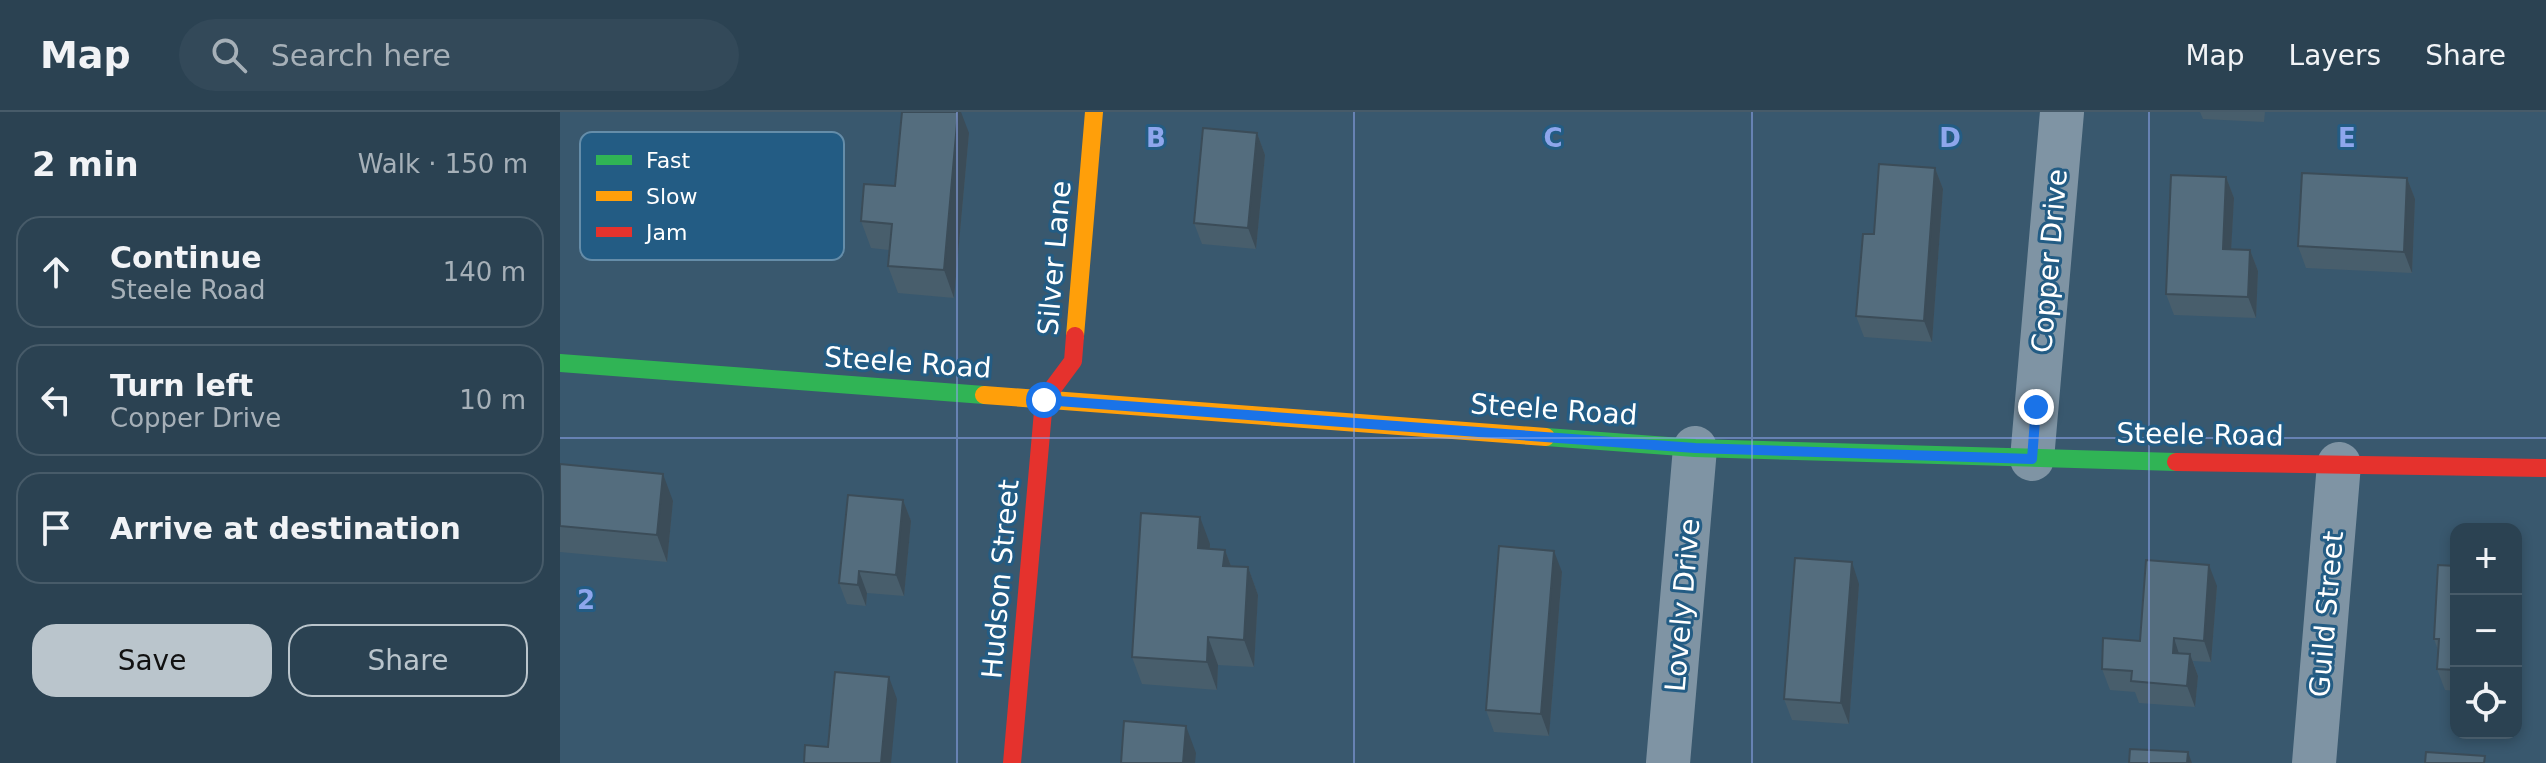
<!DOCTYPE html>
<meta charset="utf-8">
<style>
body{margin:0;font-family:"DejaVu Sans",sans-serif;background:#334959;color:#f1f3f6}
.controls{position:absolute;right:24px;bottom:24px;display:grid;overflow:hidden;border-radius:16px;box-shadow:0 4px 12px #0003}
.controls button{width:72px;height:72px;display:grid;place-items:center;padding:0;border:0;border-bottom:2px solid #475b69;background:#2b4252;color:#f1f3f6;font:40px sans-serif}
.stop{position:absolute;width:24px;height:24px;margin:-18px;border:6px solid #1a73e8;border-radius:50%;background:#fff}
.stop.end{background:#1a73e8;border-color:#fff;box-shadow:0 2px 8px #0008}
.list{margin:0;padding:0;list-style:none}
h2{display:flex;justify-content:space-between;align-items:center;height:104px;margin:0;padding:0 32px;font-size:34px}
h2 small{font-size:26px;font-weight:400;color:#a6b0b8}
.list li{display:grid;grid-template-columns:52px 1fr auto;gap:24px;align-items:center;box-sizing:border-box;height:112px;margin:0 16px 16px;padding:0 16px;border:2px solid #475b69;border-radius:24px}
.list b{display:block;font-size:30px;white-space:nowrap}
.list p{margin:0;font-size:26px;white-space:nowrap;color:#a6b0b8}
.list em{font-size:26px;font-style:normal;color:#a6b0b8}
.actions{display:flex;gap:16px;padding:24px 32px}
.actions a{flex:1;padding:18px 0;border:2px solid #bac5cc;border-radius:24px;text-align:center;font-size:28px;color:#bac5cc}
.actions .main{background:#bac5cc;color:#111}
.icon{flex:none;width:44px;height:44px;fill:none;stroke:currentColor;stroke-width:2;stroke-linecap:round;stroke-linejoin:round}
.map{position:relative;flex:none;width:1986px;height:651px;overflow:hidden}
header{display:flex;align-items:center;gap:48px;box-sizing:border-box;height:112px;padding:0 40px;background:#2b4252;border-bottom:2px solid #475b69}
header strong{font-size:38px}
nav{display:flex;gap:44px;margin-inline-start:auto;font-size:28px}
.search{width:560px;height:72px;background:#334959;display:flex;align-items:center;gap:20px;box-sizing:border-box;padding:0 28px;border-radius:44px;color:#a6b0b8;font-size:30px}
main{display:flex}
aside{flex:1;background:#2b4252}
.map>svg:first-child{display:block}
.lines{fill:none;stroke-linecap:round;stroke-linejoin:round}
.street{stroke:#7f94a4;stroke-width:44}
.fast{stroke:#30b455;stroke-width:18}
.slow{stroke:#ff9f0a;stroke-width:18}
.jam{stroke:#e5322d;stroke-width:18}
.wall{fill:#485e6c}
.shaded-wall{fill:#3b4c58}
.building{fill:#546d7e;stroke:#3b4c58;stroke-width:2}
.route{stroke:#1a73e8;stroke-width:10}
.grid{fill:none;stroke:#8ea6ec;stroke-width:2;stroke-opacity:0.55}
.labels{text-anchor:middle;stroke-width:6;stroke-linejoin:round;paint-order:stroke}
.street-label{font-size:28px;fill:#fff;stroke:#235c84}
.key{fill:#235c84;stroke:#658da9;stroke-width:2}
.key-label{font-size:22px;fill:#fff}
.grid-label{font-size:26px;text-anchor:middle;font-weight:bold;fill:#8ea6ec;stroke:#235c84;stroke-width:6;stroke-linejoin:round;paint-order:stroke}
</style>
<header>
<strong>Map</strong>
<div class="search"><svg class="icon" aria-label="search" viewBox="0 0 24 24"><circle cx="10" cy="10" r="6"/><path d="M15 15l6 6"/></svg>Search here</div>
<nav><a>Map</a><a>Layers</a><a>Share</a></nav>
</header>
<main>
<aside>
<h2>2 min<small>Walk · 150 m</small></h2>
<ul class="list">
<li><svg class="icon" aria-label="ahead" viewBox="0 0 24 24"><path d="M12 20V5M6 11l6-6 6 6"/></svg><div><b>Continue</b><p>Steele Road</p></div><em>140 m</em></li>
<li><svg class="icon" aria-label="left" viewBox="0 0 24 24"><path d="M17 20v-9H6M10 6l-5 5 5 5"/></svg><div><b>Turn left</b><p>Copper Drive</p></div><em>10 m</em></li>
<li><svg class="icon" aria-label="arrive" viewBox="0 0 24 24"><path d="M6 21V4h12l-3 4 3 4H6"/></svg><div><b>Arrive at destination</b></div></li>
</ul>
<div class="actions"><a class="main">Save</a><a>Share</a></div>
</aside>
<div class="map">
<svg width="1986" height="651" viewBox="0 0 1986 651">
<rect width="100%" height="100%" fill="#39586e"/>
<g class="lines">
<path class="street" d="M1472,347L1502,0
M1108,651L1135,336
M1754,651L1779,352"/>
<path class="fast" d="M0,251L424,283
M986,325L1135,336L1616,350"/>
<path class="slow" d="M515,224L534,0
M424,283L986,325"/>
<path class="jam" d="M1616,350L1986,356
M452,651L484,288L513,249L515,224"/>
</g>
<path class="wall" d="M1640,0H1705L1704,10L1643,7Z
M409,21L394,186L338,181L328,154L329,138L311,136L301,109L335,74Z
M697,21L705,43L696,137L642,132L634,111Z
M1375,56L1383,77L1372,230L1304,225L1296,204L1314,122Z
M1666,65L1674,86L1671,137L1690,138L1698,159L1696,206L1614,203L1606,182Z
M1847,66L1855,87L1852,161L1746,156L1738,134Z
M0,352L113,389L107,450L0,440Z
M343,388L351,409L344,484L307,481L306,494L287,492L279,471Z
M650,432V437L665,438L671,454L688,455L698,483L694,555L658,553L657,578L582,572L572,545Z
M1896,454V579L1885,578L1877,557L1878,538L1874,527Z
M1002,460L989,624L934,620L926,598Z
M1299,472L1289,612L1232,608L1224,587Z
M1657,474L1651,550L1633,549L1638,564L1635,595L1579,591L1575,580L1550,578L1542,557Z"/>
<path class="shaded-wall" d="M398,0H401L409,21L394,186L384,158Z
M697,21L705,43L696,137L688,116Z
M1375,56L1383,77L1372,230L1364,209Z
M1666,65L1674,86L1670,158L1663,137Z
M1847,66L1855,87L1852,161L1844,140Z
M1690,138L1698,159L1696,206L1688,185Z
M103,362L113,389L107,450L97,423Z
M343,388L351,409L344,484L336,463Z
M640,405L650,432L648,463L638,436Z
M665,438L675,465L663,454Z
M994,439L1002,460L989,624L981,602Z
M1292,450L1299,472L1289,612L1281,591Z
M1649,453L1657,474L1651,550L1644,529Z
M688,455L698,483L694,555L684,528Z
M299,459L307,481L306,494L298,473Z
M648,525L658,553L657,578L647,550Z
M1614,526L1621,548L1613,541Z
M1630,542L1638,564L1635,595L1627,574Z
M329,565L337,587L331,651H321Z
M626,614L636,641L635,651H623Z
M1628,640L1632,651H1627Z"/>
<path class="building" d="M342,0H398L384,158L328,154L332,112L301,109L304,72L335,74Z
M643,16L697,21L688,116L634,111Z
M1319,52L1375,56L1364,209L1296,204L1303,122H1314Z
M1742,61L1847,66L1844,140L1738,134Z
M1611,63L1666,65L1663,137L1690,138L1688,185L1606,182Z
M0,352L103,362L97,423L0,414Z
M288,383L343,388L336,463L299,459L298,473L279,471Z
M581,401L640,405L638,436L665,438L663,454L688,455L684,528L648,525L647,550L572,545Z
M939,434L994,439L981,602L926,598Z
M1235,446L1292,450L1281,591L1224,587Z
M1586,448L1649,453L1644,529L1614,526L1613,541L1630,542L1627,574L1571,569L1572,559L1542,557L1543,526L1580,529Z
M1878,453L1896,454V558L1877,557L1879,527H1874Z
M275,560L329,565L321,651H244L245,633L268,635Z
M564,609L626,614L623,651H561Z
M1570,637L1628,640L1627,651H1569Z
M1866,640L1925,644L1924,651H1865Z"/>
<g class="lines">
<path class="route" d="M484,288L1135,336L1472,347L1476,295"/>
</g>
<path class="grid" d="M397,0V651M794,0V651M1192,0V651M1589,0V651M0,326H1986"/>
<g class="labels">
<g class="street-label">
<text transform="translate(494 146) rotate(-85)" y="10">Silver Lane</text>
<text transform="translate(1489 149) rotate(-85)" y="10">Copper Drive</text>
<text transform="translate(348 250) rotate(4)" y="10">Steele Road</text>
<text transform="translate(994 297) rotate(4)" y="10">Steele Road</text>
<text transform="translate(1640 322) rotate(1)" y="10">Steele Road</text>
<text transform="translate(440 467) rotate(-85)" y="10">Hudson Street</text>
<text transform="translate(1122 493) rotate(-85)" y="10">Lovely Drive</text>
<text transform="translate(1766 502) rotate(-85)" y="10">Guild Street</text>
</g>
</g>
<rect x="20" y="20" width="264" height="128" rx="12" class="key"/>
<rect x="36" y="43" width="36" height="10" fill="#30b455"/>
<rect x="36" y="79" width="36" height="10" fill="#ff9f0a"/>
<rect x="36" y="115" width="36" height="10" fill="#e5322d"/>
<g class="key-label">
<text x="86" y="56">Fast</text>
<text x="86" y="92">Slow</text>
<text x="86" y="128">Jam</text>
</g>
<g class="grid-label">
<text x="596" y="35">B</text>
<text x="993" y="35">C</text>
<text x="1390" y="35">D</text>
<text x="1787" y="35">E</text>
<text x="26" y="497">2</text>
</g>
</svg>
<div class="controls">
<button>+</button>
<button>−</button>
<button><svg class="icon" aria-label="locate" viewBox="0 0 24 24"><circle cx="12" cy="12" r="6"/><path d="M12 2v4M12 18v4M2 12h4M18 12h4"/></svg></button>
</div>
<div class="stop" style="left:484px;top:288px"></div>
<div class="stop end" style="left:1476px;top:295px"></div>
</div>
</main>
